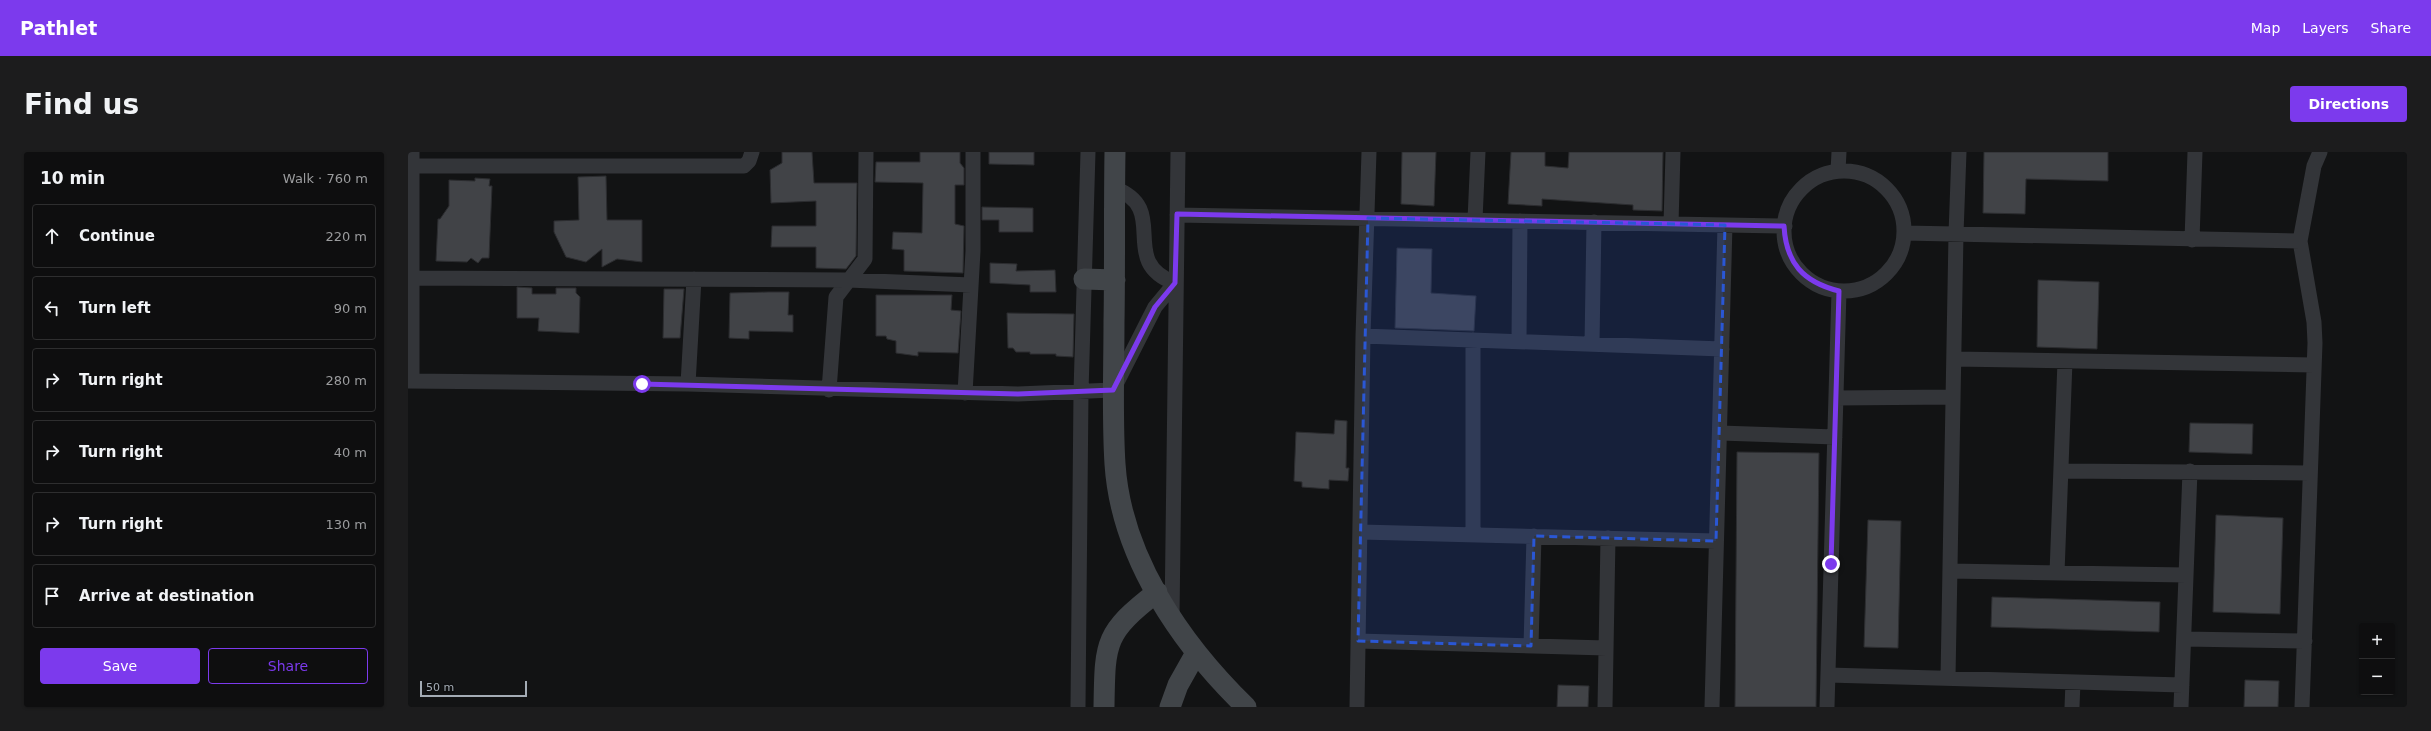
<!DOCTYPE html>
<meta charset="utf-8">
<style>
body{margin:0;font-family:"DejaVu Sans",sans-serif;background:#1c1c1d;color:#f1f3f6}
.controls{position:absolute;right:12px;bottom:12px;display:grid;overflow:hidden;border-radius:4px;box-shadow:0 1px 3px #0004}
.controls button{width:36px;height:36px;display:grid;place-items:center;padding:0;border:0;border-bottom:1px solid #2e2e2f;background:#0e0e0f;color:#f1f3f6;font:20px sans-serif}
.scale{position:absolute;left:12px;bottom:10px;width:107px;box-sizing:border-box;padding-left:4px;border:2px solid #a4acb5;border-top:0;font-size:11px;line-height:14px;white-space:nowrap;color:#a4acb5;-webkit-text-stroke:3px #0d0e0f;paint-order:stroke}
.stop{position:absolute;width:12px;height:12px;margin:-9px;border:3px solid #7c3aed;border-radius:50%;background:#fff}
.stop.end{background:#7c3aed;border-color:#fff;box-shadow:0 1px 4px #0008}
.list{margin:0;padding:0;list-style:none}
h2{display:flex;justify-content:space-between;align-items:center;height:52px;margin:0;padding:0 16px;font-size:17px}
h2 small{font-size:13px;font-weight:400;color:#9b9c9e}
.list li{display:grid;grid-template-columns:26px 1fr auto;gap:12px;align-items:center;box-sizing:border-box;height:64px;margin:0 8px 8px;padding:0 8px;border:1px solid #2e2e2f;border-radius:4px}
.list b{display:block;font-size:15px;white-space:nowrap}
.list em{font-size:13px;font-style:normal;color:#9b9c9e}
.actions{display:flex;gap:8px;padding:12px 16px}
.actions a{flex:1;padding:9px 0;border:1px solid #7c3aed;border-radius:4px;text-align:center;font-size:14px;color:#7c3aed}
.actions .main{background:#7c3aed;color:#fff}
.icon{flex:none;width:22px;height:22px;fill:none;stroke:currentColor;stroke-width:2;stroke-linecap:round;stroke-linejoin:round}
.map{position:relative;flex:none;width:1999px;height:555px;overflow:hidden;border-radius:4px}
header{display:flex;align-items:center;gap:24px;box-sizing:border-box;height:56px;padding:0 20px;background:#7c3aed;color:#fff}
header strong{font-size:19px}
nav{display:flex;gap:22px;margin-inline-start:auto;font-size:14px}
.intro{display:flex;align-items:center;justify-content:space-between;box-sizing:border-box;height:96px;padding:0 24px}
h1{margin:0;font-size:28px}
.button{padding:10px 18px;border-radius:4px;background:#7c3aed;color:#fff;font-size:14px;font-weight:700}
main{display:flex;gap:24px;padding:0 24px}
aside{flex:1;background:#0e0e0f;border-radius:4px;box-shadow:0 1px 3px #0004}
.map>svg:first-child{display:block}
.building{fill:#414347;stroke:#2c2d30}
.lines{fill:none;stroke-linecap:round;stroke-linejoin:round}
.street{stroke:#333539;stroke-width:15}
.secondary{stroke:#414549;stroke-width:21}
.route{stroke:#7c3aed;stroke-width:5}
.marked{fill:#2a57d4;fill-opacity:0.2;stroke:#2a57d4;stroke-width:3;stroke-dasharray:8 5;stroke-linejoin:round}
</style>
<header>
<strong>Pathlet</strong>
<nav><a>Map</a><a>Layers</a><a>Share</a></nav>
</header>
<div class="intro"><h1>Find us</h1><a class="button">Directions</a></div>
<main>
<aside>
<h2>10 min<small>Walk · 760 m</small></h2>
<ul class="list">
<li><svg class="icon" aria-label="ahead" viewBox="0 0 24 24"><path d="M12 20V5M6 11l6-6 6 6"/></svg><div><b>Continue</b></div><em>220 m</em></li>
<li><svg class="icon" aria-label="left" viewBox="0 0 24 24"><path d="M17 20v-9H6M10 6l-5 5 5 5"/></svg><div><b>Turn left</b></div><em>90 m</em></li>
<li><svg class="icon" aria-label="right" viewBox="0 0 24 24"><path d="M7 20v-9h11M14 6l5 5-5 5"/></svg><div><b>Turn right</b></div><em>280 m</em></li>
<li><svg class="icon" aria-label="right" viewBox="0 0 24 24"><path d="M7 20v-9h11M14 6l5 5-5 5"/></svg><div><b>Turn right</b></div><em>40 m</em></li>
<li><svg class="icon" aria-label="right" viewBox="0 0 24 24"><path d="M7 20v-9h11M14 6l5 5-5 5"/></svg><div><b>Turn right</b></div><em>130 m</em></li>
<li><svg class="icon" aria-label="arrive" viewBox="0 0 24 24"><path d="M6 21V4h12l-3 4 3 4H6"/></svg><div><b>Arrive at destination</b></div></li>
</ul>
<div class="actions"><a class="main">Save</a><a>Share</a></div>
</aside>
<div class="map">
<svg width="1999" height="555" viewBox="0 0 1999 555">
<rect width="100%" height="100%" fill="#121314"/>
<path class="building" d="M374,0H404L406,31H449L448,104L438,117L408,116V95H363L364,74H408V49L363,51L362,18L374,11Z
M512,0H552V11L556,16V33H547V72L556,74L555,121L496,119V98L484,97L485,80L514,81L515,31L467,30L468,10H512Z
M581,0H626V13L581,12Z
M994,0H1028L1026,54L993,52Z
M1103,0H1137V14L1160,16L1161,0H1255L1254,59L1225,58V53L1134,47V54L1100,52Z
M1576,0H1700V29L1618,27L1617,62L1575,61Z
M198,24L199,68H234V110L209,107L194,115V97L178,110L158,105L146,80V69L171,68L170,25Z
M67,26L82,27L81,34H84L81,106H74L70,111L63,106L59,110L28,109L30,67H32L41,54V28L67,29Z
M574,55L625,56V80H591V68H574Z
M989,96L1024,97L1023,141L1068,144L1066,179L987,176Z
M582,111L609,112L608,119L647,118L648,140H622V133L582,131Z
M1630,128L1691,130L1689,197L1629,195Z
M109,135L124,136V142H148V136H168V141L172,145L171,181L130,179L131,166H109Z
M256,137H276L272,186H255Z
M360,140H381L380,163H385V180L341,179V187L321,186L322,141Z
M468,143H544L543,158L553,159L550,201L510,200V204L488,201V189L479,187L478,184H468Z
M599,161L666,162L665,205L648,204V202H622V200H608L605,196H600Z
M927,268L939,269L938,316H941L940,329L921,328V337L894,335V330L886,329L888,280L926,282Z
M1782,271L1845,272L1844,302L1781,300Z
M1329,300L1411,301L1408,555H1327Z
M1808,363L1875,366L1872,462L1805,460Z
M1460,368L1493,369L1490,496L1456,495Z
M1584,445L1752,450L1751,480L1583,475Z
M1837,528L1871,529L1870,555H1836Z
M1150,533L1181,534L1180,555H1149Z"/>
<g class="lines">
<path class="street" d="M4,14H336L341,9L344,0
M1430,19L1431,0
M1376 79a60 60 0 1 1 120 0a60 60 0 1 1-120 0Z
M769,63L1377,74
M1067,68L1070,0
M1263,72L1265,0
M1496,81L1892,89
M1784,88L1787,0
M4,126L440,128L563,133
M955,184L1314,197
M1111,189L1112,69
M1184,192L1186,70
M1546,207L1906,213
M0,229L280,232L610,242L705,238L747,155L767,131C708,109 764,57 706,36
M4,229V0
M280,232L286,127
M421,238L428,145L457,107L458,0
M557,241L565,99V0
M1428,246L1545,245
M1312,281L1427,285
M1653,319L1902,321
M953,380L1308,389
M1065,383V188
M1542,419L1778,423
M1649,421L1657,209
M764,465L770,0
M1776,487L1897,489
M950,489L1198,496
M1123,494L1126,384
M1420,523L1774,533
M1540,526L1548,82L1551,0
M670,555L673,240L680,0
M949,555L955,184L961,0
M1197,555L1200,386
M1304,555L1317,73
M1419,555L1431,139
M1664,555L1665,530
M1773,555L1782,319
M1894,555L1907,191L1906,170L1892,89L1906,14L1912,0"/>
<path class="secondary" d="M707,0C706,57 707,113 706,170C706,217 704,265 707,312C713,405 773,492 838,555
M676,127L707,128
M696,555C697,490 696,481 749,440
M762,555L770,533L788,501"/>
</g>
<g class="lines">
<path class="route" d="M234,232L610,242L705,238L747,155L767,131L769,62L1376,74C1378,111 1395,130 1431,139L1423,412"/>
</g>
<path class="marked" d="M960,66L1317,73L1308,389L1126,384L1123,494L950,489Z"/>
</svg>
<div class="controls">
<button>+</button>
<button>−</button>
</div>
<div class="scale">50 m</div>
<div class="stop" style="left:234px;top:232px"></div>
<div class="stop end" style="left:1423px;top:412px"></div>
</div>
</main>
